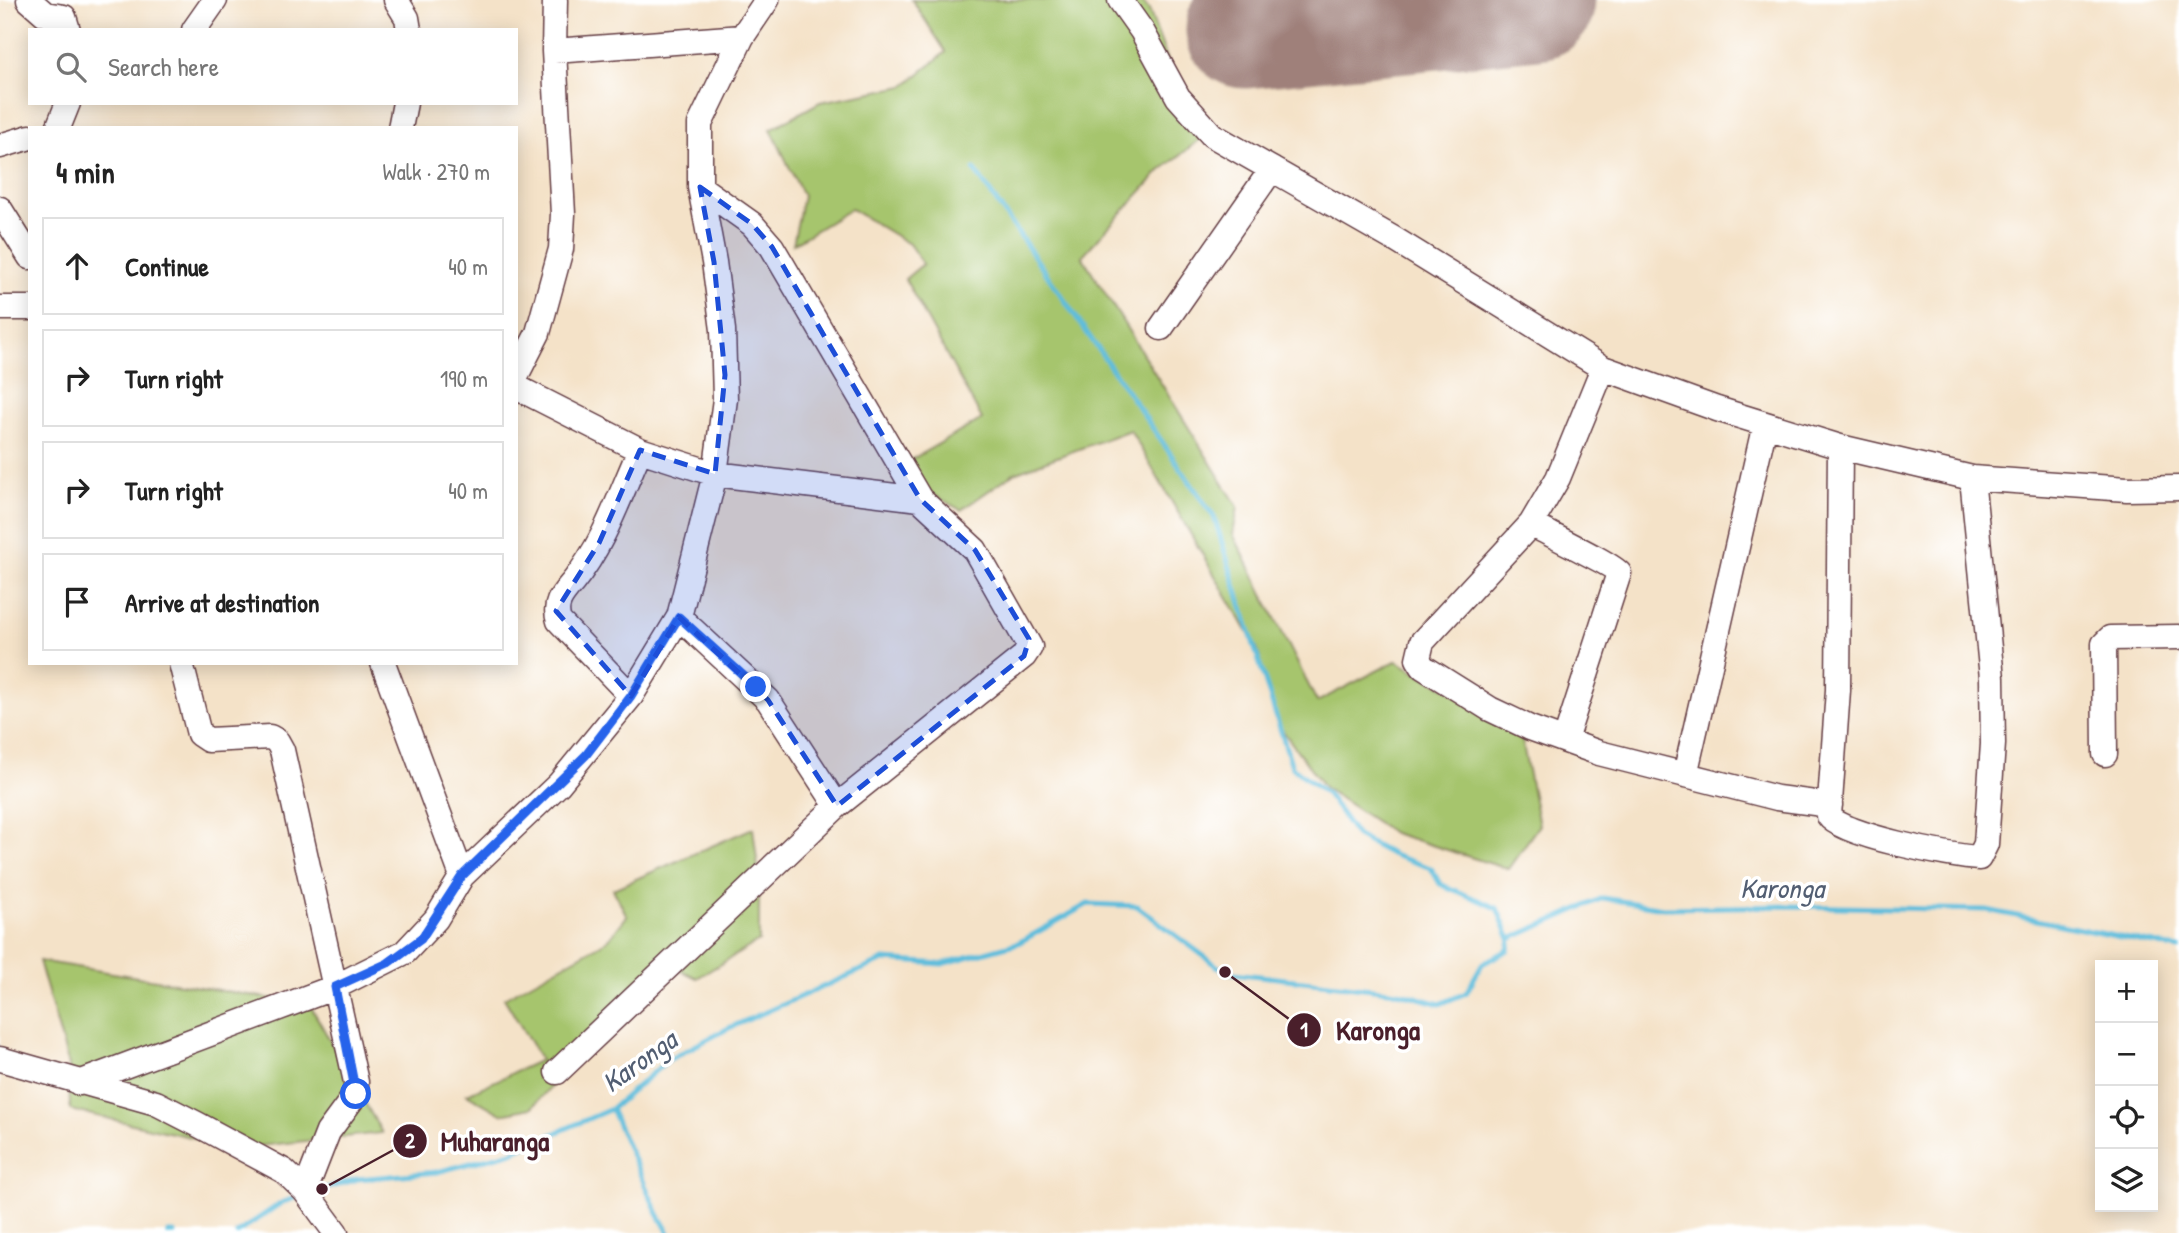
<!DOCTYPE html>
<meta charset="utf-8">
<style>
body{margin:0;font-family:"Patrick Hand",sans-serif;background:#f2f2f2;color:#222}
.controls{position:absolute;right:21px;bottom:21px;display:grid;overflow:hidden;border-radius:0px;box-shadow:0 4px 18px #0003}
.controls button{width:63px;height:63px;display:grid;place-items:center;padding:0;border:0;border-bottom:2px solid #e0e0e0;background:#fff;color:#222;font:35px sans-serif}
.stop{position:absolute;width:21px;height:21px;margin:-16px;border:5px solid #2563eb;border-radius:50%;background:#fff}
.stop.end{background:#2563eb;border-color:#fff;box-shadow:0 2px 7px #0008}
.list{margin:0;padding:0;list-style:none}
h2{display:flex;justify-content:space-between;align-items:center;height:91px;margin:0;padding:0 28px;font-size:30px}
h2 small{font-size:23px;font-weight:400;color:#767676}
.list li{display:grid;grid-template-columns:46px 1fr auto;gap:21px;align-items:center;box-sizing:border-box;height:98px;margin:0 14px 14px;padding:0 14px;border:2px solid #e0e0e0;border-radius:0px}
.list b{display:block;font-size:26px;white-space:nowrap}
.list em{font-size:23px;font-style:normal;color:#767676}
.icon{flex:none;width:38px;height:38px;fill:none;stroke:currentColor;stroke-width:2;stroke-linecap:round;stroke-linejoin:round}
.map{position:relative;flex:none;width:2179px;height:1233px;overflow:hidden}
.search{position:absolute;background:#fff;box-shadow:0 4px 18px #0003;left:28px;top:28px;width:490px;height:77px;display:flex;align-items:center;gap:18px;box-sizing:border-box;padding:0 24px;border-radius:0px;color:#767676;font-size:26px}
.panel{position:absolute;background:#fff;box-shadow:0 4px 18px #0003;left:28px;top:126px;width:490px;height:539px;border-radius:0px}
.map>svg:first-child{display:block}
.green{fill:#a6c56d;stroke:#78724c;stroke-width:2}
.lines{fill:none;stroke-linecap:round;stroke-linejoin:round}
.stream{stroke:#5ebddc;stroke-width:5}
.runway{stroke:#9f807a;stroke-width:119}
.minor-casing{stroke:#643c43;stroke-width:27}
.minor{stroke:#fff;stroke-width:24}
.route{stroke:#2563eb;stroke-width:9}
.marked{fill:#1d4ed8;fill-opacity:0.2;stroke:#1d4ed8;stroke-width:5;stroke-dasharray:14 9;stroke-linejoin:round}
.labels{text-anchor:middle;stroke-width:7;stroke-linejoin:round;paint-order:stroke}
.water-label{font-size:28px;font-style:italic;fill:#525e72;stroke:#fff}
.leader{fill:none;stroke:#4a1f2b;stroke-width:2.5}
.callout-dot{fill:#4a1f2b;stroke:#fff;stroke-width:2.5}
.mark-label{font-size:21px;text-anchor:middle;font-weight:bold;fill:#fff}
.callout-label{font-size:28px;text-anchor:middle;font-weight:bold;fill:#4a1f2b;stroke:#fff;stroke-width:7;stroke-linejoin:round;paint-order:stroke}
</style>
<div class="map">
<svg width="2179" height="1233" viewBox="0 0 2179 1233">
<rect width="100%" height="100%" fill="#fff"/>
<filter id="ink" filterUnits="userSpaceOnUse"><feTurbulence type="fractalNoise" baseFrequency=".0143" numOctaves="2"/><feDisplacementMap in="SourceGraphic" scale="14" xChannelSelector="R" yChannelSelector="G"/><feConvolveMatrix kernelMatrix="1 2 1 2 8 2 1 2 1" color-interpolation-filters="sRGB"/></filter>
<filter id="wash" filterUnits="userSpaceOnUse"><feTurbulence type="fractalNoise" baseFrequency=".00686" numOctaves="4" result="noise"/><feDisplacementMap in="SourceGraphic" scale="28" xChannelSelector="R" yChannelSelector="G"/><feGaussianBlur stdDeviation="1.57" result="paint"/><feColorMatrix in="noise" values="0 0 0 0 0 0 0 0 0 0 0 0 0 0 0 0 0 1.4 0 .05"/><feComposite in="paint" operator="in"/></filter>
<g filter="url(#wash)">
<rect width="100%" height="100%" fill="#f4e2c8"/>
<path class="green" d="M912,0H1141L1149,10L1174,77L1202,138L1160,171L1082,256L1238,507L1233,534L1317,702L1396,661L1520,730L1539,825L1508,869L1393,833L1325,788L1277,723L1257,648L1130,430L1014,473L961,510L925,490L909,461L982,419L905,279L923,264L909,244L851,209L793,244L803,196L771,129L820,102L904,86L946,52Z
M753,828L759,876V941L697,978L666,963L531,1108L501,1114L467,1094L541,1060L504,998L608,940L627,916L613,889Z
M39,961L310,1005L382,1133L239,1148L70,1110L69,1066Z"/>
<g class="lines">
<path class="stream" d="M974,169L1214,517L1292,767L1327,794L1357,836L1393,855L1431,868L1440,884L1497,908L1510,939
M611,1109L658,1214L669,1233
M314,1192L357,1179L437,1172L512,1152L611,1109L668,1060L729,1028L884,960L942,964L1018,943L1088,904L1137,906L1225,972L1398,992L1440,1004L1466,993L1482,964L1508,950L1510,939L1603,898L1663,908L1792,906L1987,910L2179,949
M168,1233H174
M237,1233L281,1203L301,1196"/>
<path class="runway" d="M1245,29L1536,0"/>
</g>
</g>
<g filter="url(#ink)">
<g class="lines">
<g class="minor-casing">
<path id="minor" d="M29,0L45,14L64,17L68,30
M396,0L407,18L409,30
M1120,0L1142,31L1178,97L1212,135L1394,239L1603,368L1717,409L1840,447L1972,478L2127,489L2179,488
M194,30L215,0
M554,51L742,37
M58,128L68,103
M400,128L405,103
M0,146L30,137
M0,209L30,257
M0,308H30
M1161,328L1272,169
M1603,368L1558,478L1531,524L1422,642L1418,659L1423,667L1490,709L1530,728L1599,753L1777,798L1830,805
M516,376L538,333L561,249L563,214L554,51L555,0
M516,387L640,450L715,474L920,499
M1840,447L1838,690L1829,816C1841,835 1953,857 1979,858L1986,844L1993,744L1992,678L1972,478
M1531,524C1545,532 1615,566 1619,573L1565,740
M679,617L768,700L837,806
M181,663L199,734L208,740L270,737L277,741L282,750L356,1082V1094L328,1132L305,1191
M383,663L462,876
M631,696L559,621C553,604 562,595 573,582C604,544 620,495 640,450
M2105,754L2104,644L2110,638L2179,637
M1685,775L1765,424
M0,1059L156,1103L197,1124L284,1171L305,1191L336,1233
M557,1072L837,806L1024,656L1030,647L975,550L920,499L772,247L752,224L700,187
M79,1083L335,987L405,952L436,919L462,876L559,784L631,696L679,617L715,474L725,399L723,330L714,262L700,187V124L742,37L767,0"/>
</g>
<use href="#minor" class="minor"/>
</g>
</g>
<g class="lines" filter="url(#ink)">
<path class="route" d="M356,1094L335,987L388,963L421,939L462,876L586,755L631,696L679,617L756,687"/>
</g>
<path class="marked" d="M700,187L752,224L772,247L920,499L975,550L1029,639L1024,656L837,806L768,700L679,617L631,696L556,611L599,543L640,450L715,474L725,375L714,262Z"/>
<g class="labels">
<g class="water-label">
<text x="1782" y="898">Karonga</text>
<text transform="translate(639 1061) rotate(-36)" y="10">Karonga</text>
</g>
</g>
<path class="leader" d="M1225 972L1304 1030M322 1189L410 1141"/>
<g class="callout-dot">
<circle cx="1225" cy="972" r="7"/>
<circle cx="322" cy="1189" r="7"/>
<circle cx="1304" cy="1030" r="18"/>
<circle cx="410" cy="1141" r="18"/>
</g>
<g class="mark-label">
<text x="1304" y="1037">1</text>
<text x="410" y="1148">2</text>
</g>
<g class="callout-label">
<text x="1378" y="1040">Karonga</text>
<text x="495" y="1151">Muharanga</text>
</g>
</svg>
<div class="controls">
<button>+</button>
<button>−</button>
<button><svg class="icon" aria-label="locate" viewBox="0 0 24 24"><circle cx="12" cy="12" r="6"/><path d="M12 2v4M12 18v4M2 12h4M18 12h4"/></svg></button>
<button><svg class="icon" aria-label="layers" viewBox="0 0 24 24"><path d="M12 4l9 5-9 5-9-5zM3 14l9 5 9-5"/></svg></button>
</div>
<div class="stop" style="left:356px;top:1094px"></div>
<div class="stop end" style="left:756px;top:687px"></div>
<div class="search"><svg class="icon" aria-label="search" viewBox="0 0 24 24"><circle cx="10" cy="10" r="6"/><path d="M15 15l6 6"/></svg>Search here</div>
<section class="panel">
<h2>4 min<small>Walk · 270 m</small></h2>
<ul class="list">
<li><svg class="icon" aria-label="ahead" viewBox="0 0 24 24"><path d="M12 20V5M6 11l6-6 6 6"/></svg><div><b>Continue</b></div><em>40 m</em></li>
<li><svg class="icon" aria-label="right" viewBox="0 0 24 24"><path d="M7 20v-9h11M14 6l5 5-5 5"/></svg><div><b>Turn right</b></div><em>190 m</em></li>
<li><svg class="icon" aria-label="right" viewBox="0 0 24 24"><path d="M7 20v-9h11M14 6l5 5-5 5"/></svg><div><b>Turn right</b></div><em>40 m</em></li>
<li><svg class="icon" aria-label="arrive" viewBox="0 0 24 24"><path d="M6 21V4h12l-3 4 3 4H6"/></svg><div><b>Arrive at destination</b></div></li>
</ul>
</section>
</div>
